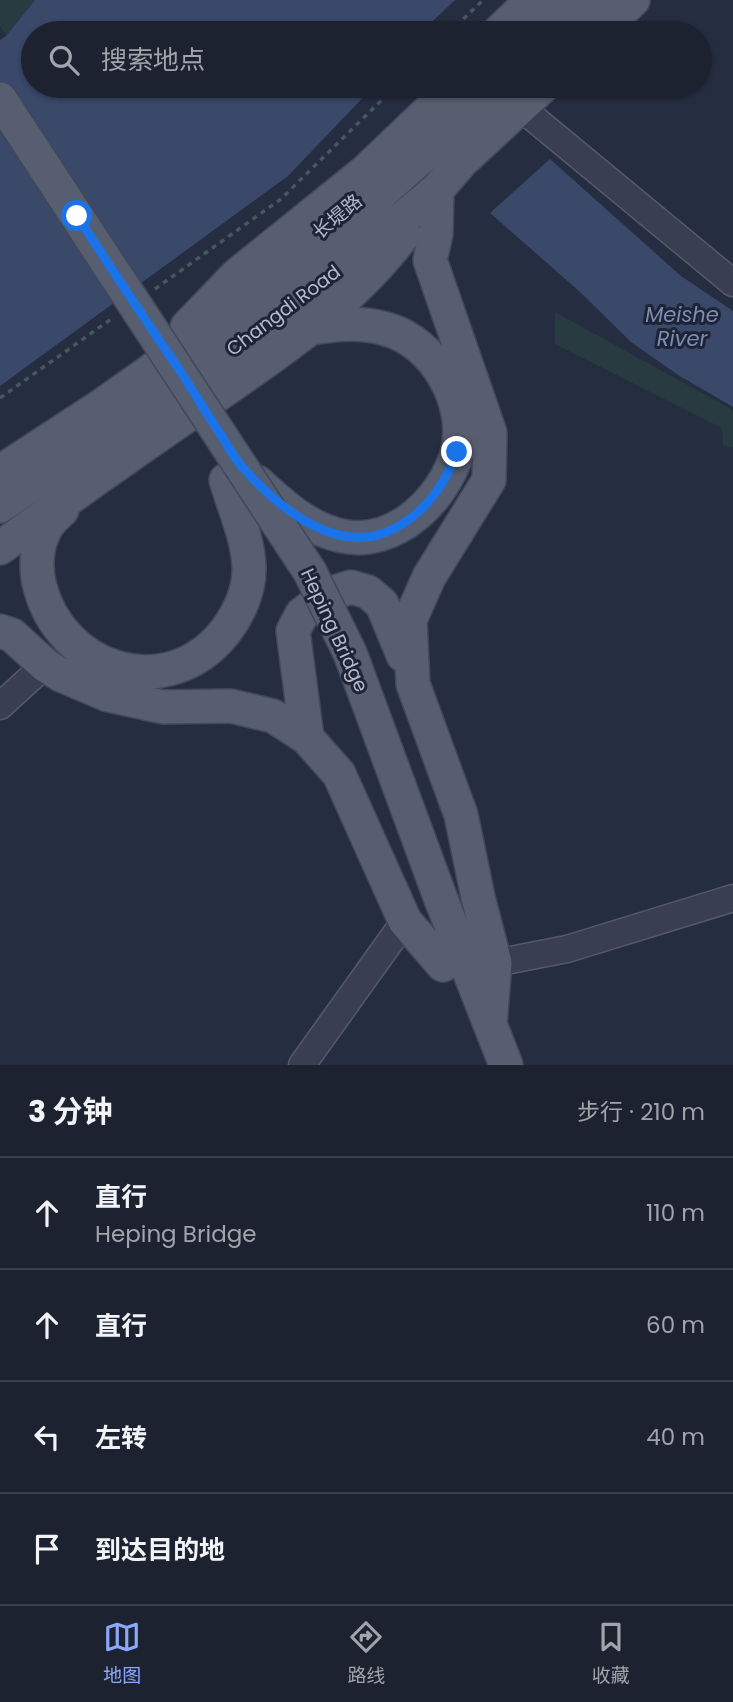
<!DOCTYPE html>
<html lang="zh">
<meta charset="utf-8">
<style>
body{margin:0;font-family:Poppins,"Noto Sans SC",sans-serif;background:#292f3c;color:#f1f3f6}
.stop{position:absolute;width:21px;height:21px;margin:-16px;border:5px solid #1a73e8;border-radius:50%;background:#fff}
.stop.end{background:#1a73e8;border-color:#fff;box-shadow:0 2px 7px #0008}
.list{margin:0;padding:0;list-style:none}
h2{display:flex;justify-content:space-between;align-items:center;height:91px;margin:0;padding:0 28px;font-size:30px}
h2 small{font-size:23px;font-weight:400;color:#a0a4ab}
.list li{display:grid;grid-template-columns:46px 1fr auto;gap:21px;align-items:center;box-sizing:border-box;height:112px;padding:0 28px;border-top:2px solid #3a3f4c}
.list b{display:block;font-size:26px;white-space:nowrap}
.list p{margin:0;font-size:23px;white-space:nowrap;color:#a0a4ab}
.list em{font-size:23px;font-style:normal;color:#a0a4ab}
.icon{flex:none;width:38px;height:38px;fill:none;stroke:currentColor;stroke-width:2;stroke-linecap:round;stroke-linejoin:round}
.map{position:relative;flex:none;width:733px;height:1065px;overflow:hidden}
.search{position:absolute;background:#1c2230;box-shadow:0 2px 5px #0004;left:21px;right:21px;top:21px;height:77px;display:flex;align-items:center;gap:18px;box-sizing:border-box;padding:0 24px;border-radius:38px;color:#a0a4ab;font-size:26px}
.sheet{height:539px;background:#1c2230}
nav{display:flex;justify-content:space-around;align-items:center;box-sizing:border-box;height:98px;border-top:2px solid #3a3f4c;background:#1c2230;font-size:19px;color:#a0a4ab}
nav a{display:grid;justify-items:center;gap:4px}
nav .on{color:#8ba8fa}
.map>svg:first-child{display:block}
.green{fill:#273b41}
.water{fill:#3a4869}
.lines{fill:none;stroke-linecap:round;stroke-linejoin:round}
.minor-casing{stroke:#545a6a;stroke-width:29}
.major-casing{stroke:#424859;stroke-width:36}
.path{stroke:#45585e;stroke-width:3.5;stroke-dasharray:5 5;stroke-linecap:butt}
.minor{stroke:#393f50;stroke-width:26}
.major{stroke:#575e70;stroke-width:33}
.major-bridge-casing{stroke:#424859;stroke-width:36;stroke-linecap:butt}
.major-bridge{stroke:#575e70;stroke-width:33}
.route{stroke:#1a73e8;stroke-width:9}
.labels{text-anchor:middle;stroke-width:6;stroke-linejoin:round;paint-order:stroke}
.street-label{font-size:19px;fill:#b5bbca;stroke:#1e2435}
.water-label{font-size:21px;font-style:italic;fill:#7c8db2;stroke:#1e2435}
</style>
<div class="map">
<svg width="733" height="1065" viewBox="0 0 733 1065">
<rect width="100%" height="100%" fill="#252d40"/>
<path class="green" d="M0,0H35L6,36L0,26Z
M555,312L733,410V448L723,445L722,428L555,344Z"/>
<path class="water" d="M35,0H455L420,33H33V86H374L288,176L0,386V40L6,36Z
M550,159L681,276L733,311V407L678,375L631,342L580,292L490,213Z"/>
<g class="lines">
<g class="minor-casing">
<path id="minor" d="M520,107L733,283
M0,706L45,665
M495,963L567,949L733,898
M302,1065L405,921"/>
</g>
<g class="major-casing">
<path id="major" d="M498,33L532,0
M532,33L566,0
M561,33L597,0
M598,33L633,0
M437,190L436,234L430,260L490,433L489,480L429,577L410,620L413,684L461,815L478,897L495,963L490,1024
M187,327L237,275L366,171L455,86
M0,472L104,404L296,268L502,86
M257,482C283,505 306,528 342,536C394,547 443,501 457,453C470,404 435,342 386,329C361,322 338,324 312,328
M0,506L244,341L366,248L437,190L461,162L543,86
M62,510C56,516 48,522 45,530C36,546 35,569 40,587C61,667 159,703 219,639C236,620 250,593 249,567C248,537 234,508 226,480
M0,548C62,503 124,459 188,415C265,362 347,310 404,234
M0,631L12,635L45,665L61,675L108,695L163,707L231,706L273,716L307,738L339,774L405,921L443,965
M307,738L293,631L302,614L329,594L351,587L368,592L382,604L403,655
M442,902L506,1065"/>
</g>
<path class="path" d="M449,33L483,0
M155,289L281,199L396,86
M0,398L114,317"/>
<use href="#minor" class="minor"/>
<use href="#major" class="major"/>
<g class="major-bridge-casing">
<path id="major-bridge" d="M0,99L310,572L350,653L442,902"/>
</g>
<use href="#major-bridge" class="major-bridge"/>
</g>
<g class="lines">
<path class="route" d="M77,216C109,265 141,314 174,362C191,387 206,413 223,438C229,449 236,460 244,469C279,508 340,559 395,528C426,512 445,484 457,452"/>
</g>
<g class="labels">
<g class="street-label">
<text transform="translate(337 216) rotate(-40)" y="7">长堤路</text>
<text transform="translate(283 310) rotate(-37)" y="7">Changdi Road</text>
<text transform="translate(335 630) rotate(65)" y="7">Heping Bridge</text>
</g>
<g class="water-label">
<text x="682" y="322">Meishe<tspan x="682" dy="24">River</tspan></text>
</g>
</g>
</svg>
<div class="stop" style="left:77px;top:216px"></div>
<div class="stop end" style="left:457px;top:452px"></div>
<div class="search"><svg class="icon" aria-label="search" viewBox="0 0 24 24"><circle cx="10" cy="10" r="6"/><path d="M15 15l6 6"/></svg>搜索地点</div>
</div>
<section class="sheet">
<h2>3 分钟<small>步行 · 210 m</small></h2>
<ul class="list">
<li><svg class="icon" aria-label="ahead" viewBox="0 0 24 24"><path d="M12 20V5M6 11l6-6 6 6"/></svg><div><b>直行</b><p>Heping Bridge</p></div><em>110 m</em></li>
<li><svg class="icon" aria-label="ahead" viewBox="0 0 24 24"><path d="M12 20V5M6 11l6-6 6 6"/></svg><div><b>直行</b></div><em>60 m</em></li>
<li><svg class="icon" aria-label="left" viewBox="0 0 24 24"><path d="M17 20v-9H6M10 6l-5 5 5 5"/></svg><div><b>左转</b></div><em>40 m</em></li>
<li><svg class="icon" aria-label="arrive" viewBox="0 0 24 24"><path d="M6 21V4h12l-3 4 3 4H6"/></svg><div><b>到达目的地</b></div></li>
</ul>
</section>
<nav>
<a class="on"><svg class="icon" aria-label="map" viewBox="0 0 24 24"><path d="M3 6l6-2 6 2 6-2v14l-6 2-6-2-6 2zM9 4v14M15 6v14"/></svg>地图</a>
<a><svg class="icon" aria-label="directions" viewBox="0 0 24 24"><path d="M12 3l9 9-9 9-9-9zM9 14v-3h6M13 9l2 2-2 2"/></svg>路线</a>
<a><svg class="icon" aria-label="saved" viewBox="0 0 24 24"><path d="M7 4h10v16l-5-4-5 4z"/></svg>收藏</a>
</nav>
